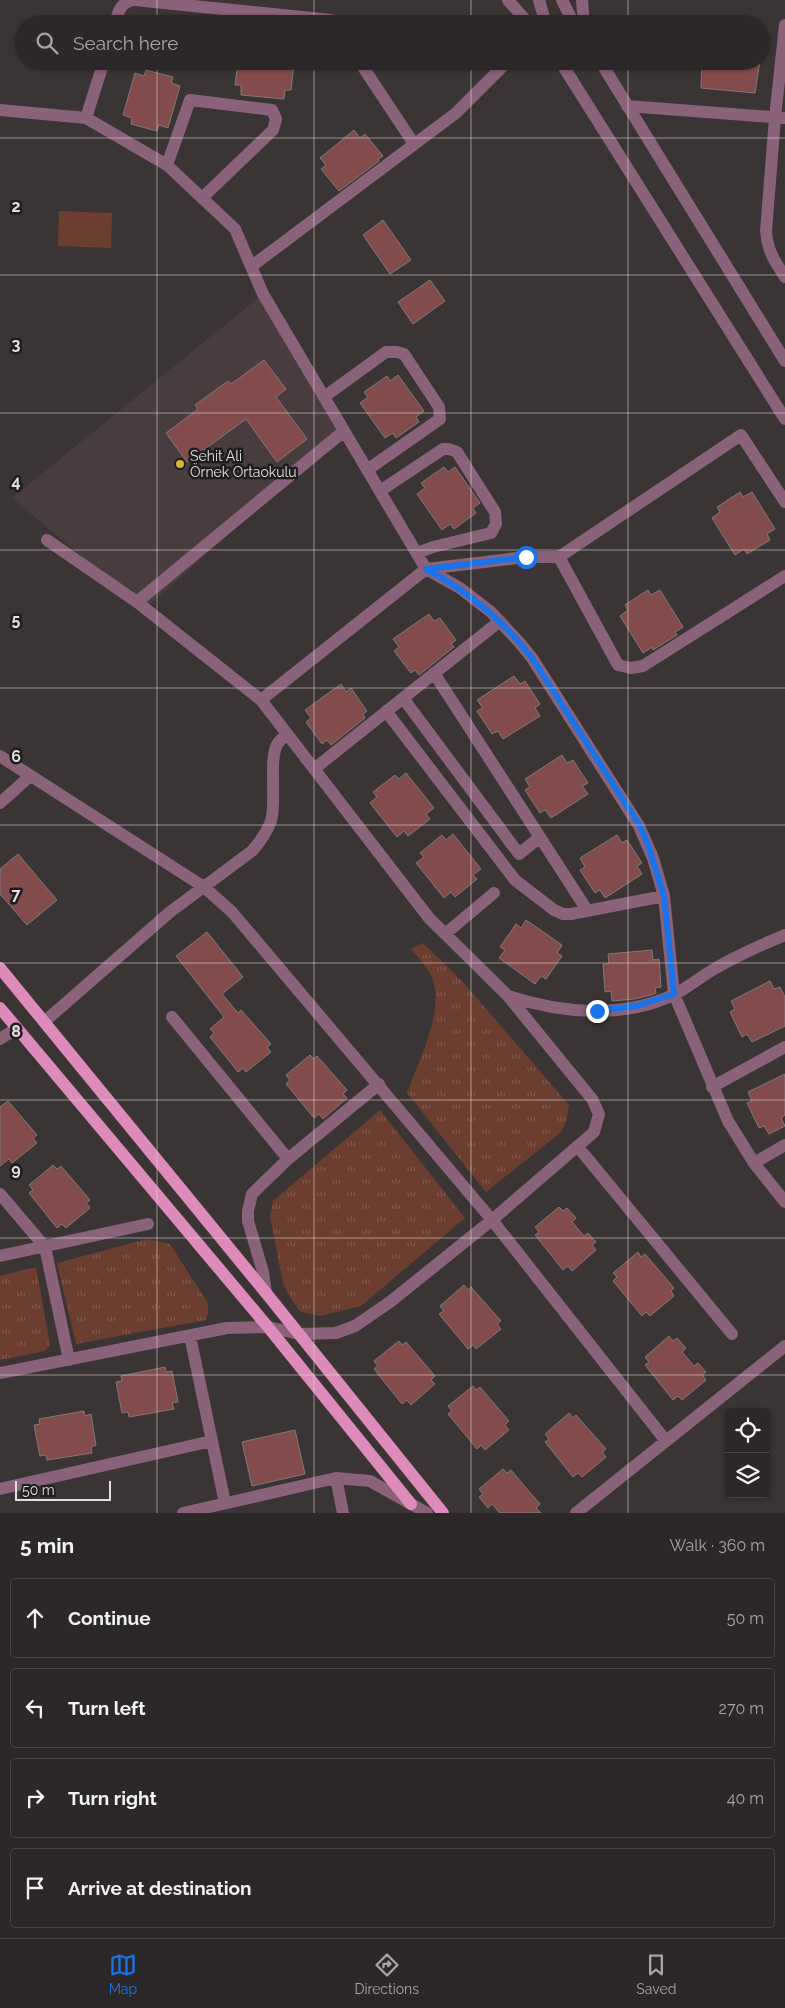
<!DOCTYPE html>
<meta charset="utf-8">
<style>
body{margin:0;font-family:Raleway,sans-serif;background:#342f30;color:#f1f3f6}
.controls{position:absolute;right:15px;bottom:15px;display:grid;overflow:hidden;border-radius:5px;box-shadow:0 1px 4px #0004}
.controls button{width:45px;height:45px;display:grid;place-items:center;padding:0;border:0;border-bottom:1px solid #484445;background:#2c2728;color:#f1f3f6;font:25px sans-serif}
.scale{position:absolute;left:15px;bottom:12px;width:96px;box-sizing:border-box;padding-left:5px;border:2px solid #e3dfe0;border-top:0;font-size:14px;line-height:18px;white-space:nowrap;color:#e3dfe0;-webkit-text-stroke:4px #1f1c1d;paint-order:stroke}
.stop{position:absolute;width:15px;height:15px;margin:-11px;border:4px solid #1a73e8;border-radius:50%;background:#fff}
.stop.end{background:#1a73e8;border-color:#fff;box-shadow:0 1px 5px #0008}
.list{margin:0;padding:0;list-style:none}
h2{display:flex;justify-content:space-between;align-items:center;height:65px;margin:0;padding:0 20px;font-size:21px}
h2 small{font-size:16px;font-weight:400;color:#a6a5a8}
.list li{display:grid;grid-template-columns:32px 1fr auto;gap:15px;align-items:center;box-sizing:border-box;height:80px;margin:0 10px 10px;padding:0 10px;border:1px solid #484445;border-radius:5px}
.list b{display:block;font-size:19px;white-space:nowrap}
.list em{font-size:16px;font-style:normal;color:#a6a5a8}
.icon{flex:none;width:28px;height:28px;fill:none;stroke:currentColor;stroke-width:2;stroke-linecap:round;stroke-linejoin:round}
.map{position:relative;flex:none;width:785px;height:1513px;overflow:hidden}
.search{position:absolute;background:#2c2728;box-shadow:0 1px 4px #0004;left:15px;right:15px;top:15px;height:55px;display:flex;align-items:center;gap:12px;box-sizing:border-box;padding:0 18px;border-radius:28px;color:#a6a5a8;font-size:19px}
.sheet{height:425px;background:#2c2728}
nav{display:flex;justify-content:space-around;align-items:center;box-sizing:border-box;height:70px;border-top:1px solid #484445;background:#2c2728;font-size:14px;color:#a6a5a8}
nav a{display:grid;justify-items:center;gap:2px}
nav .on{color:#1a73e8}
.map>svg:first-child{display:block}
.built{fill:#493c3f}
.grass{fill:#6c3e2f}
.park{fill:url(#park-tufts)}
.building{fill:#834c4c;stroke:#807978}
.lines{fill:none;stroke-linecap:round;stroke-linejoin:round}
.minor{stroke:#8a6279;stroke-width:12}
.major{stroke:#dc8bbb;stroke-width:12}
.route{stroke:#1a73e8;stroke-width:6}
.grid{fill:none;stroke:#e3dfe0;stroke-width:1;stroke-opacity:0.55}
.poi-dot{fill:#d7b434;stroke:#1f1c1d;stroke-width:2}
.labels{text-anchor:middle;stroke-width:5;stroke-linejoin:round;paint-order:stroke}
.poi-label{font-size:14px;fill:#e3dfe0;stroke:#1f1c1d;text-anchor:start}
.grid-label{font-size:16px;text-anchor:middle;font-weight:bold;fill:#e3dfe0;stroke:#1f1c1d;stroke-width:5;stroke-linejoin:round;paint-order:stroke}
</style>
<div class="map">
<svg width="785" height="1513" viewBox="0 0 785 1513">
<defs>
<pattern id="park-tufts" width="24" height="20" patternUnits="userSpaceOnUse" patternTransform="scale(1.25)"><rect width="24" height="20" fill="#6c3e2f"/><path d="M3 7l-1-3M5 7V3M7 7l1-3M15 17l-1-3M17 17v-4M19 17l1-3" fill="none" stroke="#81594d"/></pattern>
</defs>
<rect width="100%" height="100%" fill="#3a3435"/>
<path class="built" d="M263,294L344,431L145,609L12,498Z"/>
<path class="grass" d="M59,211L112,213L111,248L58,246Z"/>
<path class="park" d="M423,943L462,981L569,1105L566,1123L560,1133L486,1192L407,1093C419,1060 445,1011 432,978C428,968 418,958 411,949Z
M380,1110L465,1218L361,1306L320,1316L301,1312L293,1302L283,1284L270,1216L273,1201Z
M147,1239L170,1244L208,1303V1313L206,1320L76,1344L57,1263Z
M36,1267L50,1344L45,1351L0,1360V1276Z"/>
<path class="building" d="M238,61L294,63L291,90H285L284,99L241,95V85H235Z
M702,61H760L755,93L701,88Z
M146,70L173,77L171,83L180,86L168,128L159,125L157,131L131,124L132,118L123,115L135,73L144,76Z
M354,130L360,138L365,134L383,156L378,159L379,161L339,191L321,169L326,165L320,158Z
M383,220L411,260L390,274L363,235Z
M430,280L445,301L413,324L398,302Z
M264,360L286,389L276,397L307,439L277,462L246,419L187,462L166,433L198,409L195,405L228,381L231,384Z
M398,375L424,411L416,417L419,422L396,438L393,433L385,438L360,403L368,397L364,392L387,376L390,381Z
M444,467L448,472L455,467L480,503L473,508L476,513L454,529L450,524L442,530L417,494L425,488L421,483Z
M740,492L743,497L752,492L775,529L767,534L770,540L747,554L744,549L735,555L712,518L720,512L717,507Z
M648,590L651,595L660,590L683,627L675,632L677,635L653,650L652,647L643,653L620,616L628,610L625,605Z
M429,614L434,621L440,618L456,640L451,644L454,647L419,675L415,670L411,673L394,651L399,647L393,639Z
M514,676L520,684L525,681L540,704L535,708L540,716L503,739L498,731L492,734L477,711L483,708L477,700Z
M341,684L346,692L351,688L367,711L363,714L365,718L331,745L327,740L322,744L306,722L311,718L305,710Z
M562,755L567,763L573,760L588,783L582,786L588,794L551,818L545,810L540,813L525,790L530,787L525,779Z
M406,773L434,808L426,814L430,819L408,836L404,831L397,837L370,803L377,797L373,792L395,775L399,779Z
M453,834L481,869L473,875L477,879L455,897L451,892L444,898L416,863L424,857L420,853L442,835L446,840Z
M617,835L622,843L627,840L642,863L637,866L642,874L605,898L600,890L595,893L580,870L585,867L580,858Z
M18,854L57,900L27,925L0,894V869Z
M526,920L562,945L557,953L562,956L546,979L541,976L535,984L499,958L505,950L500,947L516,924L521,928Z
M207,932L243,977L222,994L238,1013L241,1010L271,1044L267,1047L271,1052L246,1072L243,1068L238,1072L210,1037L214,1033L210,1029L224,1017L176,956Z
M652,950L653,960L659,959L661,987L655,988L656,993L651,995L634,999L612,1001L611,991L605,992L603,964H609L608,954Z
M770,981L774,989L780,987L785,997V1026L752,1042L747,1034L742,1037L730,1012L735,1009L731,1001Z
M310,1055L314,1059L317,1056L347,1090L343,1094L347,1098L323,1119L319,1114L314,1118L286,1084L290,1080L286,1075Z
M785,1074V1115L781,1118L785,1126L769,1134L764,1126L759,1128L747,1103L752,1101L748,1092Z
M8,1101L37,1135L33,1138L37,1143L12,1163L9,1159L0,1166V1107Z
M53,1165L57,1169L61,1166L90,1200L86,1203L90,1208L66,1228L62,1224L57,1228L29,1193L33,1190L29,1185Z
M559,1207L563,1211L567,1208L576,1218L572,1222L584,1236L588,1233L596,1242L592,1245L596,1250L572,1271L568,1266L563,1270L535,1235L539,1232L535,1227Z
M638,1252L641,1257L645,1254L674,1288L671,1291L674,1296L650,1316L646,1312L642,1316L613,1281L617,1277L613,1273Z
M464,1285L468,1290L471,1287L501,1321L497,1324L501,1329L476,1349L473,1345L468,1349L439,1314L444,1311L440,1306Z
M669,1336L673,1341L677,1338L686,1348L682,1352L694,1366L698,1363L706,1372L702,1375L706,1380L682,1400L678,1396L673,1400L645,1365L649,1362L645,1357Z
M399,1341L402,1345L406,1342L435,1376L431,1380L435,1384L411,1405L407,1400L402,1404L374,1369L378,1366L374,1361Z
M165,1367L166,1372L172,1371L178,1402L172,1403L174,1409L129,1417L128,1412L122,1413L116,1382L122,1381L121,1376Z
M473,1386L476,1390L480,1387L509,1421L505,1425L509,1430L485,1450L481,1445L477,1449L448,1414L452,1411L448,1406Z
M84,1411L85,1416L91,1414L93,1427L96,1445L91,1447L92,1453L47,1460L46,1455L40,1456L34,1425L40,1424L39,1419Z
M569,1413L573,1418L576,1415L606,1449L602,1452L606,1457L582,1477L578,1473L573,1477L545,1442L549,1439L545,1434Z
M295,1430L305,1474L252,1486L242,1442Z
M503,1469L507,1473L511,1470L532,1495L540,1504L536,1508L541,1513H500L492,1504L488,1508L479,1497L483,1494L479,1489Z"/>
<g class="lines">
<path class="minor" d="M135,0L331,20L334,24
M508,0L529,24
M539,0L546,24
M562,0L574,24
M582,0L584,24
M115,24C118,12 120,3 133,0
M785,25L775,118L766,231C767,250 775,262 785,277
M359,61L414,144
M560,61L785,419
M600,61L785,361
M627,106L785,118
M0,110L86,118L167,165L235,229L263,294L426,569L460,588L491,612L519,642L532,658L639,826L653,858L664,896L674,994L728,1121L754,1163L785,1202
M86,118L104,61
M167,165L190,100L272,110L276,119L273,130L202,198
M252,266L456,113L508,61
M324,397L386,352H397L404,354L439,407L440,419L367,470
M380,491L443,449H449L457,452L495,512L496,524L491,533L433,547L417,553
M559,557L618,665L631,668L643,666L785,576
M137,602L344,431
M434,673L587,910
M403,698L519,854L540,837
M261,700L426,569L526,557H559L741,435L785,502
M386,711L515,880L554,910L563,914H571L664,896
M0,756L204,887L232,912L492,1220L666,1441
M314,769L500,621
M0,803L30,776
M445,934L494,893
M508,996C560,1013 622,1019 673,995C688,988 701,976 716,968C738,955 761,945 785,935
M172,1017L288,1159
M44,1022L170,912L252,851C260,842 267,832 271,821C277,801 268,757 278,743C280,740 284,737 287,734
M0,1039L17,1028
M712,1087L785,1047
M578,1147L732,1334
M754,1163L785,1145
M0,1194L45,1247L69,1360
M0,1256L148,1224
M266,1293L263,1272L248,1221V1211L252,1194L288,1159L379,1084
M190,1336L225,1503
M0,1373L227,1328L268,1327L299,1334L336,1333L355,1326L390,1302L492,1220L594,1132L599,1114L592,1099L508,996L429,918L261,700L137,602L47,540
M336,1478L343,1513
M0,1489L212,1441
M183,1513L336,1478L370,1481L427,1513
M576,1513L785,1346"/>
<path class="major" d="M0,968L266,1293L443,1513
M0,1008L268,1327L411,1504"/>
</g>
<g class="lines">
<path class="route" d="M526,557L426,569C469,592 503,620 532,658L640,826L647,842L664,896L674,994L636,1006L597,1011"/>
</g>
<path class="grid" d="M157,0V24M314,0V24M471,0V24M628,0V24M157,61V1513M314,61V1513M471,61V1513M628,61V1513M0,138H785M0,275H785M0,413H785M0,550H785M0,688H785M0,825H785M0,963H785M0,1100H785M0,1238H785M0,1375H785"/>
<circle class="poi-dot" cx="180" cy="464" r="5"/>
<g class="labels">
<g class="poi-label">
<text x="190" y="461">Şehit Ali<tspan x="190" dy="16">Örnek Ortaokulu</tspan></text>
</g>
</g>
<g class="grid-label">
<text x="16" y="212">2</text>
<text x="16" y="350">3</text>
<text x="16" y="487">4</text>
<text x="16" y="625">5</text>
<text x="16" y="762">6</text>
<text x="16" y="900">7</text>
<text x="16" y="1037">8</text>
<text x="16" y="1175">9</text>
</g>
</svg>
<div class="controls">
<button><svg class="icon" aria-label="locate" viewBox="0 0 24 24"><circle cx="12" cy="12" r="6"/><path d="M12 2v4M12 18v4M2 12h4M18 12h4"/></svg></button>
<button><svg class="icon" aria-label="layers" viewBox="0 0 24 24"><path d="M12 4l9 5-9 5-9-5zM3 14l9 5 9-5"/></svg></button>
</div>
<div class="scale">50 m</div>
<div class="stop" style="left:526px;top:557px"></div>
<div class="stop end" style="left:597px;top:1011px"></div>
<div class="search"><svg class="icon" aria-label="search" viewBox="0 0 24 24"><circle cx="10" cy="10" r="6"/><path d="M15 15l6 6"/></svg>Search here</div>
</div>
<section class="sheet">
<h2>5 min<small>Walk · 360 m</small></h2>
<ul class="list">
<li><svg class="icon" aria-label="ahead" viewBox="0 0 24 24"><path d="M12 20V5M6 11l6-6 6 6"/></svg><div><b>Continue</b></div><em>50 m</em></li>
<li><svg class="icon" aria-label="left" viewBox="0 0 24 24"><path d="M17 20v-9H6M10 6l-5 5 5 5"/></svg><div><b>Turn left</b></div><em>270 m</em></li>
<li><svg class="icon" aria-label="right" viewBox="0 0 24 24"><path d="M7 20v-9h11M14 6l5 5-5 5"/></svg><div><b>Turn right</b></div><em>40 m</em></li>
<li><svg class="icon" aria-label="arrive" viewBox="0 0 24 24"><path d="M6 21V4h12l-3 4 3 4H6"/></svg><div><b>Arrive at destination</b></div></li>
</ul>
</section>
<nav>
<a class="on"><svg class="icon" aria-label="map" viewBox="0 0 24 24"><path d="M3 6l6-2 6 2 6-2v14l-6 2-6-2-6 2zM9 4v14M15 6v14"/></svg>Map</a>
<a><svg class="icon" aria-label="directions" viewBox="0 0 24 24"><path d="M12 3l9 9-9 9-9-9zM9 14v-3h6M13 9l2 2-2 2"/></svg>Directions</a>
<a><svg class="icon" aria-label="saved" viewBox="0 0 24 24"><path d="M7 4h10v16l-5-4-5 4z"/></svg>Saved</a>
</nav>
